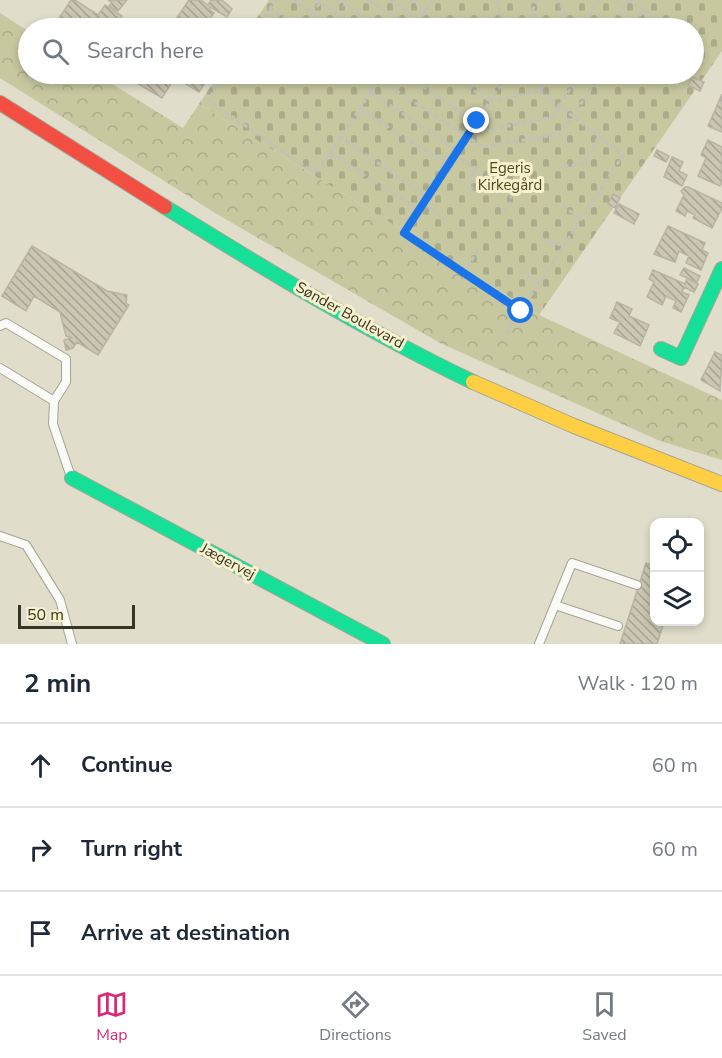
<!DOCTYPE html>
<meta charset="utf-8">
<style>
body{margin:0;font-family:"Nunito Sans",sans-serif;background:#f2f2f3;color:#1f2937}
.controls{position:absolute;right:18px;bottom:18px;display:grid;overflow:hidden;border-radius:12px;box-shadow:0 3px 9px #0003}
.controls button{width:54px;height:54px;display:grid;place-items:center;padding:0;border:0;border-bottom:2px solid #e0e1e3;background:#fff;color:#1f2937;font:30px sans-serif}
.scale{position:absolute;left:18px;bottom:15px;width:117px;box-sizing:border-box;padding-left:6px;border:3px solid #373426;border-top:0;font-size:16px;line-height:21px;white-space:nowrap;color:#373426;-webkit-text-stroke:4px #f7f1cd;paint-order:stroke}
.stop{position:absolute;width:18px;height:18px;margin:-14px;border:4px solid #1a73e8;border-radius:50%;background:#fff}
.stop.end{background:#1a73e8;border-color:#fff;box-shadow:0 2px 6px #0008}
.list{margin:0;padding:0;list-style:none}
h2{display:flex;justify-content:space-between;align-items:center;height:78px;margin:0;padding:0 24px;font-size:26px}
h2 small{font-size:20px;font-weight:400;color:#747a83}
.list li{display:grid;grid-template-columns:39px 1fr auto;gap:18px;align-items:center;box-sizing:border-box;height:84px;padding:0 24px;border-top:2px solid #e0e1e3}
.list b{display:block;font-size:22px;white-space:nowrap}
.list em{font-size:20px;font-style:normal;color:#747a83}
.icon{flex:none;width:33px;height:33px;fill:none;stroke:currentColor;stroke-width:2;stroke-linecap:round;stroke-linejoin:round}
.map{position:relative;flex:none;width:722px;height:644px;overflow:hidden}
.search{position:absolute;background:#fff;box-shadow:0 3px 9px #0003;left:18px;right:18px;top:18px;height:66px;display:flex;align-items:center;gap:15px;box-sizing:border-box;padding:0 21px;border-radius:33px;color:#747a83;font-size:22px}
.sheet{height:330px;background:#fff}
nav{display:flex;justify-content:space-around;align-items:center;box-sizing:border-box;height:84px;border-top:2px solid #e0e1e3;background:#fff;font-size:16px;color:#747a83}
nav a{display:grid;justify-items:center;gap:3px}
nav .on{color:#db2777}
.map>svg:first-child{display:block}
.forest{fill:url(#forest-crowns)}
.cemetery{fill:url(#cemetery-stones)}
.building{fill:url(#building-back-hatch);stroke:#b7b4a5;stroke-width:1.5}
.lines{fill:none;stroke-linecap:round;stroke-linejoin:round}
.lane-casing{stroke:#a7a496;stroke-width:10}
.fast-casing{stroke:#a7a496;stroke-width:16}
.slow-casing{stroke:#a7a496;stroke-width:16}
.jam-casing{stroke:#a7a496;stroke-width:16}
.path{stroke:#c2c1ba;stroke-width:3;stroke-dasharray:4.5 3;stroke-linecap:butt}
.lane{stroke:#fafaf7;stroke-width:8}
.fast{stroke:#16e098;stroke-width:14}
.slow{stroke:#ffcf43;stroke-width:14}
.jam{stroke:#f24e42;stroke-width:14}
.route{stroke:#1a73e8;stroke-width:8}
.labels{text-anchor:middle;stroke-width:6;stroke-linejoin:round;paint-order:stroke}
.park-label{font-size:15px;fill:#4a4c1b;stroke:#f7f1cd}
.street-label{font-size:15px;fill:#373426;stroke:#f7f1cd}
</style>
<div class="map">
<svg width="722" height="644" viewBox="0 0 722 644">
<defs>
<pattern id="forest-crowns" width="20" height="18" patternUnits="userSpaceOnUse" patternTransform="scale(1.5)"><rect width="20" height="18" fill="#c7c8a0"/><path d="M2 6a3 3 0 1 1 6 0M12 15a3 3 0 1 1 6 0" fill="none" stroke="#acac8a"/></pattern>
<pattern id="cemetery-stones" width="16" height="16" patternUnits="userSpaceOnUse" patternTransform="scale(1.5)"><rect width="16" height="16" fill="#c7c8a0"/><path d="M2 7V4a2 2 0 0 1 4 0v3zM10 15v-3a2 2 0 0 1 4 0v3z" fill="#acac8a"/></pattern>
<pattern id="building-back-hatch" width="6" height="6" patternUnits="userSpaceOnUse" patternTransform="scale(1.5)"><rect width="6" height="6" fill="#cac6b1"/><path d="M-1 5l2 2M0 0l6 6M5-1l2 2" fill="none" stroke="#a5a290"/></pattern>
</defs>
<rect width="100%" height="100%" fill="#e0ddca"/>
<path class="forest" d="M0,13L28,31V74H96L183,128L199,104L539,315L722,400V460L660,441L440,343L220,216L0,78Z"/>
<path class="cemetery" d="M269,0H722V51L539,315L199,104L219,74H694V28H250Z"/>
<path class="building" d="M71,0H75L98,15L105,5L122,16L116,26L109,22L104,28H82L78,26L77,28H71L58,20Z
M108,0H127L118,11L109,6L112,2Z
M189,0H201L208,5L211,0H222L232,9L227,17L210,7L209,9L214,13L204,28H170Z
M140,74H200L208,78L199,92L170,74L167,79L172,82L162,98L135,82Z
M692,77L704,82L700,91L688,85Z
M722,94V132L708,126Z
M708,140L722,147V181L720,186L698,176L706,158L701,155Z
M657,150L669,156L666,162L654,156Z
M672,157L683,162L679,171L687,175L682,186L664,177Z
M685,187H688L722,203V208L712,228L693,218L695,215L687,211L685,216L676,211L684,195L681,191Z
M613,194L620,198L615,208L608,204Z
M619,204L639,214L634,224L614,213Z
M668,226L705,243L702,250L708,253L701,270L686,263L689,256L679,251L675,262L654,254Z
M32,246L107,291L127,295L126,303L129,305L98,355L77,342L73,348L66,350L64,340L71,338L66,336L60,312L34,296L26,311L2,296Z
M684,268L700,276L697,282L680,275Z
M653,270L685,284L687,278L698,284L694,292L684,287L682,292L689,295L681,312L673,308L676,301L666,296L662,305L647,297L654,282L649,279Z
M617,302L632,309L629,316L649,325L640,346L614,333L620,322L610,318Z
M715,352L722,355L720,391L701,380Z
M646,563L654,566V622H664L657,644H620Z"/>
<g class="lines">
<g class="lane-casing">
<path id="lane" d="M0,326L6,323L66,359V382L54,401L53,424L71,477
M0,368L54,401
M0,536L26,545L60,600L72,644
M555,605L618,626
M539,644L572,563L637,585"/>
</g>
<g class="fast-casing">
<path id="fast" d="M165,207C265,269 366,331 473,382
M661,349L681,358L722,269
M72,478L383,644"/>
</g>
<g class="slow-casing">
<path id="slow" d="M473,382L574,426L722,484"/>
</g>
<g class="jam-casing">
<path id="jam" d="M0,103L165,207"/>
</g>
<path class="path" d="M293,0L336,28
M316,0L358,28
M337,0L382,28
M369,0L413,28
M390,0L420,20
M410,0L426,11
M498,0L503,28
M538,0L532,11L538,22L539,27
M628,0L674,28
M270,9L301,28
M312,13L320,3
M257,28L276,0
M414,28L433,0
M539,28L556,26L563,19V9L556,0
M580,28L599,0
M610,28L628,0
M631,28L644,10
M694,41L695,42
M226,74L208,100L316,174L383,74
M371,74L483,147L560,134L601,74
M404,74L488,130L552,117L580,74
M449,74L490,101L404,233L521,311
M371,92L458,151
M490,101L540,91L551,74
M490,101L508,74
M360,109L448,165
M340,137L427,197
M330,153L419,210
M455,154L512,194L521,190L524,183
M564,166L584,164L599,136
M471,191L473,166
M422,205L433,210L447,222
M563,206L581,219
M503,211L509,205L512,194
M542,239L564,246
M521,271L540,282
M463,273L480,248
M506,334L623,155L540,91"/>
<use href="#lane" class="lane"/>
<use href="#fast" class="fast"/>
<use href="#slow" class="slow"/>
<use href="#jam" class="jam"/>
</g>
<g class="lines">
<path class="route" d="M477,121L404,233L521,311"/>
</g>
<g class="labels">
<g class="park-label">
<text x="510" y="173">Egeris<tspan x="510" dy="17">Kirkegård</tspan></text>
</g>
<g class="street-label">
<text transform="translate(350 315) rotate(29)" y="5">Sønder Boulevard</text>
<text transform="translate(228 561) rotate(28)" y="5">Jægervej</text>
</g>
</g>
</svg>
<div class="controls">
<button><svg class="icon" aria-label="locate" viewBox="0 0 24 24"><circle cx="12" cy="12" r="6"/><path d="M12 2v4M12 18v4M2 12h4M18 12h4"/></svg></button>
<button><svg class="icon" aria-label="layers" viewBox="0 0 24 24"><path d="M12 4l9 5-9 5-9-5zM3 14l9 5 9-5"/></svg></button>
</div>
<div class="scale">50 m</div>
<div class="stop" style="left:521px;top:311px"></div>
<div class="stop end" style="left:477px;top:121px"></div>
<div class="search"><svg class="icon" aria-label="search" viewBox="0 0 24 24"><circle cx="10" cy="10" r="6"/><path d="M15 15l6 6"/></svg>Search here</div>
</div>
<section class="sheet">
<h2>2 min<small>Walk · 120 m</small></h2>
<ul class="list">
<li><svg class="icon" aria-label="ahead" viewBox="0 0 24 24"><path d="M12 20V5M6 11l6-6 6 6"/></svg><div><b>Continue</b></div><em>60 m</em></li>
<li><svg class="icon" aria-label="right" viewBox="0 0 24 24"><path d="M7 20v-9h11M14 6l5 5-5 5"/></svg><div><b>Turn right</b></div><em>60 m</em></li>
<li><svg class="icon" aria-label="arrive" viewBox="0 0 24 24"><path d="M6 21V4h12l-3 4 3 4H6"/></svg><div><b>Arrive at destination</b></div></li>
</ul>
</section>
<nav>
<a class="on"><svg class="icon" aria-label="map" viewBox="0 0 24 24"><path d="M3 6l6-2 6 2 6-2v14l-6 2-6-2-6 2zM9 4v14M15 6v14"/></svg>Map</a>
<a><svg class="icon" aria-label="directions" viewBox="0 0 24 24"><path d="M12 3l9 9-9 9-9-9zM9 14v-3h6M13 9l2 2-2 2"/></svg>Directions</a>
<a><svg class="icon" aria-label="saved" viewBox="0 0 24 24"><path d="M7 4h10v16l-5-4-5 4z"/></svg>Saved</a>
</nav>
